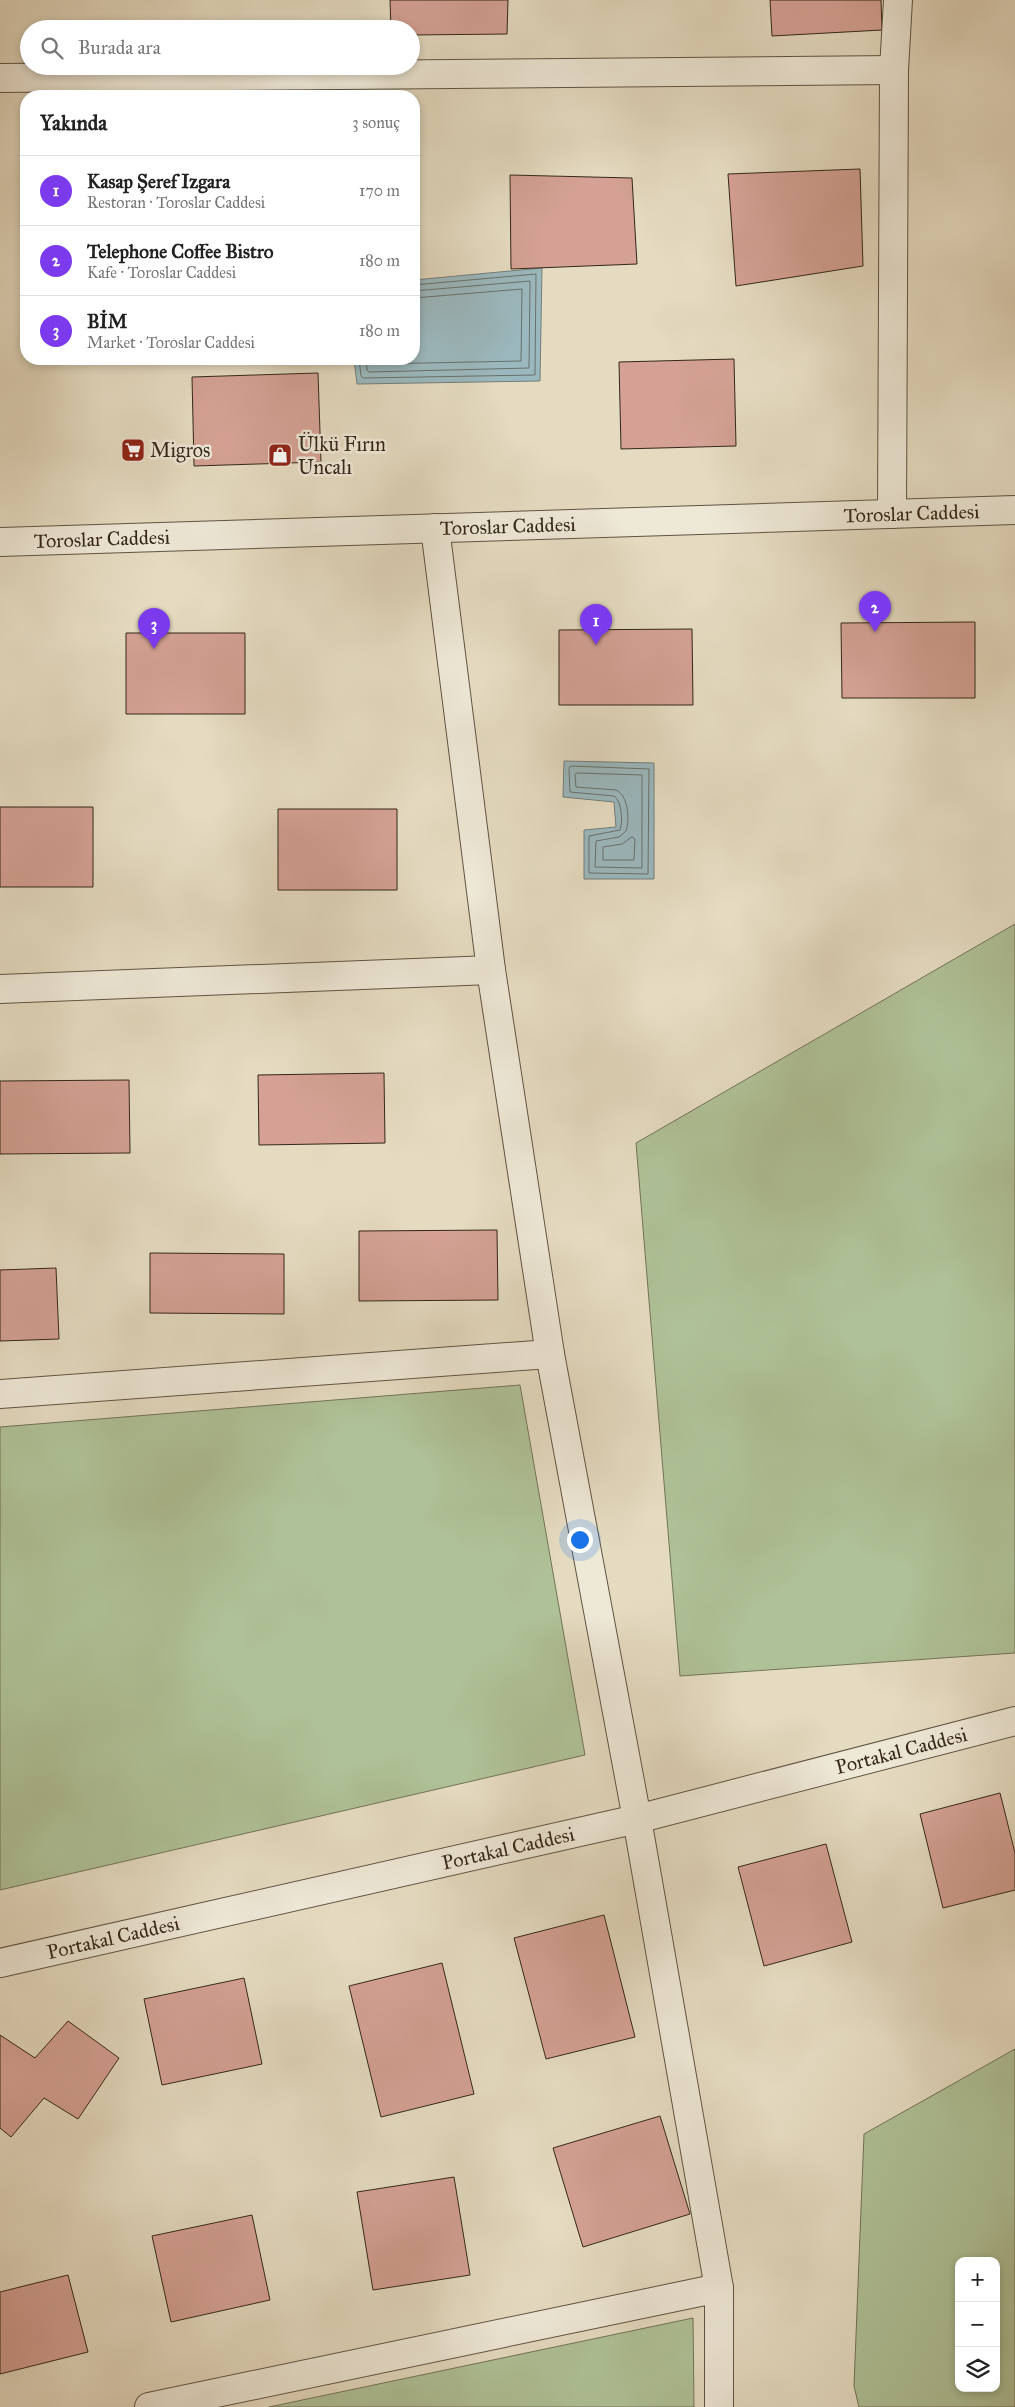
<!DOCTYPE html>
<html lang="tr">
<meta charset="utf-8">
<style>
body{margin:0;font-family:"IM FELL Great Primer",serif;background:#f6f6f6;color:#222}
.controls{position:absolute;right:15px;bottom:15px;display:grid;overflow:hidden;border-radius:10px;box-shadow:0 2px 8px #0003}
.controls button{width:45px;height:45px;display:grid;place-items:center;padding:0;border:0;border-bottom:1px solid #e0e0e0;background:#fff;color:#222;font:25px sans-serif}
.you{position:absolute;left:579px;top:1539px;width:18px;height:18px;margin:-12px;border:4px solid #fff;border-radius:50%;background:#1a73e8;box-shadow:0 0 0 8px #1a73e833}
.badge{display:grid;place-items:center;width:32px;height:32px;border-radius:50%;background:#7c3aed;color:#fff;font-size:16px;font-weight:700}
.pin{position:absolute;translate:-50% -41px;filter:drop-shadow(0 1px 2px #0008)}
.pin::after{content:'';position:absolute;top:26px;width:18px;height:15px;background:inherit;clip-path:polygon(0 0,100% 0,50% 100%)}
.list{margin:0;padding:0;list-style:none}
h2{display:flex;justify-content:space-between;align-items:center;height:65px;margin:0;padding:0 20px;font-size:21px}
h2 small{font-size:16px;font-weight:400;color:#767676}
.list li{display:grid;grid-template-columns:32px 1fr auto;gap:15px;align-items:center;box-sizing:border-box;height:70px;padding:0 20px;border-top:1px solid #e0e0e0}
.list b{display:block;font-size:19px;white-space:nowrap}
.list p{margin:0;font-size:16px;white-space:nowrap;color:#767676}
.list em{font-size:16px;font-style:normal;color:#767676}
.icon{flex:none;width:28px;height:28px;fill:none;stroke:currentColor;stroke-width:2;stroke-linecap:round;stroke-linejoin:round}
.map{position:relative;flex:none;width:1015px;height:2407px;overflow:hidden}
.search{position:absolute;background:#fff;box-shadow:0 2px 8px #0003;left:20px;top:20px;width:400px;height:55px;display:flex;align-items:center;gap:12px;box-sizing:border-box;padding:0 18px;border-radius:28px;color:#767676;font-size:19px}
.panel{position:absolute;background:#fff;box-shadow:0 2px 8px #0003;left:20px;top:90px;width:400px;height:275px;border-radius:20px}
.map>svg:first-child{display:block}
.green{fill:#afc197;stroke:#727458;fill-rule:evenodd}
.water{fill:#9bb8be;stroke:#727e7c}
.lines{fill:none;stroke-linecap:round;stroke-linejoin:round}
.shore{stroke:#68706c;stroke-width:1}
.building{fill:#d4a194;stroke:#352719}
.minor-casing{stroke:#615443;stroke-width:30}
.minor{stroke:#eee8d7;stroke-width:28}
.labels{text-anchor:middle;stroke-width:5;stroke-linejoin:round;paint-order:stroke}
.poi-label{font-size:20px;fill:#352719;stroke:#eee8d7;text-anchor:start}
.street-label{font-size:20px;fill:#352719;stroke:#eee8d7}
</style>
<div class="map">
<svg width="1015" height="2407" viewBox="0 0 1015 2407">
<rect width="100%" height="100%" fill="#e5dbc1"/>
<filter id="stains"><feTurbulence type="fractalNoise" baseFrequency=".004" numOctaves="4"/><feColorMatrix values="0 0 0 0 .2 0 0 0 0 .09 0 0 0 0 .02 0 0 0 .5 -.17"/></filter>
<radialGradient id="worn" r=".72"><stop offset=".6" stop-color="#630" stop-opacity="0"/><stop offset="1" stop-color="#630" stop-opacity=".3"/></radialGradient>
<path class="green" d="M1015,924V1653L680,1676L636,1143Z
M520,1385L585,1755L0,1890V1427Z
M1015,2049V2407H859L854,2386L864,2134ZM959,2261H996V2388H959Z
M693,2318L694,2407H269Z"/>
<path class="water" d="M542,268L540,381L357,384L354,359H414V280Z
M564,761L654,763V879H584V830L616,827L614,802L563,797Z"/>
<g class="lines">
<path class="shore" d="M359,359L361,376L363,378L535,375L536,274L414,285
M366,359L367,370L369,372L529,368L530,281L414,291
M373,359L376,364L521,361L522,289L414,298
M571,766L649,769L648,874L589,873V836L620,830C623,822 622,801 614,796L570,792L569,769Z
M577,773L642,775V868L595,867L596,841L619,837L626,831C630,819 628,795 616,790L576,787L575,775Z
M632,837L635,839L634,860H603V847L622,844Z"/>
</g>
<path class="building" d="M390,0H508L507,34L411,35V29H391Z
M770,0H881L882,30L772,36Z
M860,169L863,266L736,286L728,174Z
M510,175L632,178L637,264L511,269Z
M734,359L736,446L621,449L619,362Z
M318,373L321,462L194,466L192,377Z
M975,622V698H842L841,623Z
M692,629L693,705H559V630Z
M126,633H245V714H126Z
M0,807H93V887H0Z
M278,809H397V890H278Z
M384,1073L385,1143L259,1145L258,1075Z
M129,1080L130,1153L0,1154V1081Z
M497,1230L498,1300L359,1301V1231Z
M150,1253L284,1254V1314L150,1313Z
M56,1268L59,1339L0,1341V1270Z
M1000,1793L1015,1853V1890L943,1908L920,1814Z
M826,1844L852,1942L764,1966L738,1867Z
M604,1915L635,2037L546,2059L514,1938Z
M442,1963L474,2094L381,2117L349,1986Z
M244,1978L262,2064L162,2085L144,1999Z
M68,2021L119,2058L78,2119L44,2098L11,2137L0,2128V2035L35,2058Z
M660,2116L690,2214L583,2247L553,2148Z
M454,2177L470,2275L373,2290L357,2192Z
M252,2215L270,2300L171,2322L152,2236Z
M68,2275L88,2352L0,2374V2292Z"/>
<g class="lines">
<g class="minor-casing">
<g id="minor">
<path d="M0,78L894,70"/>
<path d="M892,514L894,70L898,0"/>
<path d="M435,528L491,970L550,1354L637,1819L719,2288V2407"/>
<path id="s1" d="M0,542L1015,510"/>
<path d="M0,989L491,970"/>
<path d="M0,1394L550,1354"/>
<path id="s2" d="M0,1963L637,1819L1015,1721"/>
<path d="M149,2407L719,2288"/>
</g>
</g>
<use href="#minor" class="minor"/>
</g>
<defs>
<g id="supermarket-square" transform="scale(1.25)"><rect x="-9" y="-9" width="18" height="18" rx="4" fill="#8f2418" stroke="#eee8d7"/><path d="M-6-5.5h2.5l.6 2H6L4.5 2H-2.5L-4.4-4H-6ZM-1.5 3.2a1.3 1.3 0 1 0 .1 0ZM3 3.2a1.3 1.3 0 1 0 .1 0Z" fill="#fff"/></g>
<g id="shop-square" transform="scale(1.25)"><rect x="-9" y="-9" width="18" height="18" rx="4" fill="#8f2418" stroke="#eee8d7"/><path d="M-5-2.5h2.3a2.7 3.5 0 0 1 5.4 0H5L5.5 6h-11ZM-1.5-2.5h3a1.5 2.3 0 0 0-3 0Z" fill="#fff"/></g>
</defs>
<g fill-rule="evenodd">
<use href="#supermarket-square" x="133" y="450"/>
<use href="#shop-square" x="280" y="455"/>
</g>
<g class="labels">
<g class="poi-label">
<text x="298" y="451">Ülkü Fırın<tspan x="298" dy="23">Uncalı</tspan></text>
<text x="150" y="457">Migros</text>
</g>
<g class="street-label">
<text dy="7" stroke="none"><textPath href="#s1" startOffset="912">Toroslar Caddesi</textPath></text>
<text dy="7" stroke="none"><textPath href="#s1" startOffset="508">Toroslar Caddesi</textPath></text>
<text dy="7" stroke="none"><textPath href="#s1" startOffset="102">Toroslar Caddesi</textPath></text>
<text dy="7" stroke="none"><textPath href="#s2" startOffset="926">Portakal Caddesi</textPath></text>
<text dy="7" stroke="none"><textPath href="#s2" startOffset="521">Portakal Caddesi</textPath></text>
<text dy="7" stroke="none"><textPath href="#s2" startOffset="116">Portakal Caddesi</textPath></text>
</g>
</g>
<rect width="100%" height="100%" filter="url(#stains)"/>
<rect width="100%" height="100%" fill="url(#worn)"/>
</svg>
<div class="controls">
<button>+</button>
<button>−</button>
<button><svg class="icon" aria-label="layers" viewBox="0 0 24 24"><path d="M12 4l9 5-9 5-9-5zM3 14l9 5 9-5"/></svg></button>
</div>
<div class="you"></div>
<div class="pin badge" style="left:596px;top:645px">1</div>
<div class="pin badge" style="left:875px;top:632px">2</div>
<div class="pin badge" style="left:154px;top:649px">3</div>
<div class="search"><svg class="icon" aria-label="search" viewBox="0 0 24 24"><circle cx="10" cy="10" r="6"/><path d="M15 15l6 6"/></svg>Burada ara</div>
<section class="panel">
<h2>Yakında<small>3 sonuç</small></h2>
<ul class="list">
<li><span class="badge">1</span><div><b>Kasap Şeref Izgara</b><p>Restoran · Toroslar Caddesi</p></div><em>170 m</em></li>
<li><span class="badge">2</span><div><b>Telephone Coffee Bistro</b><p>Kafe · Toroslar Caddesi</p></div><em>180 m</em></li>
<li><span class="badge">3</span><div><b>BİM</b><p>Market · Toroslar Caddesi</p></div><em>180 m</em></li>
</ul>
</section>
</div>
